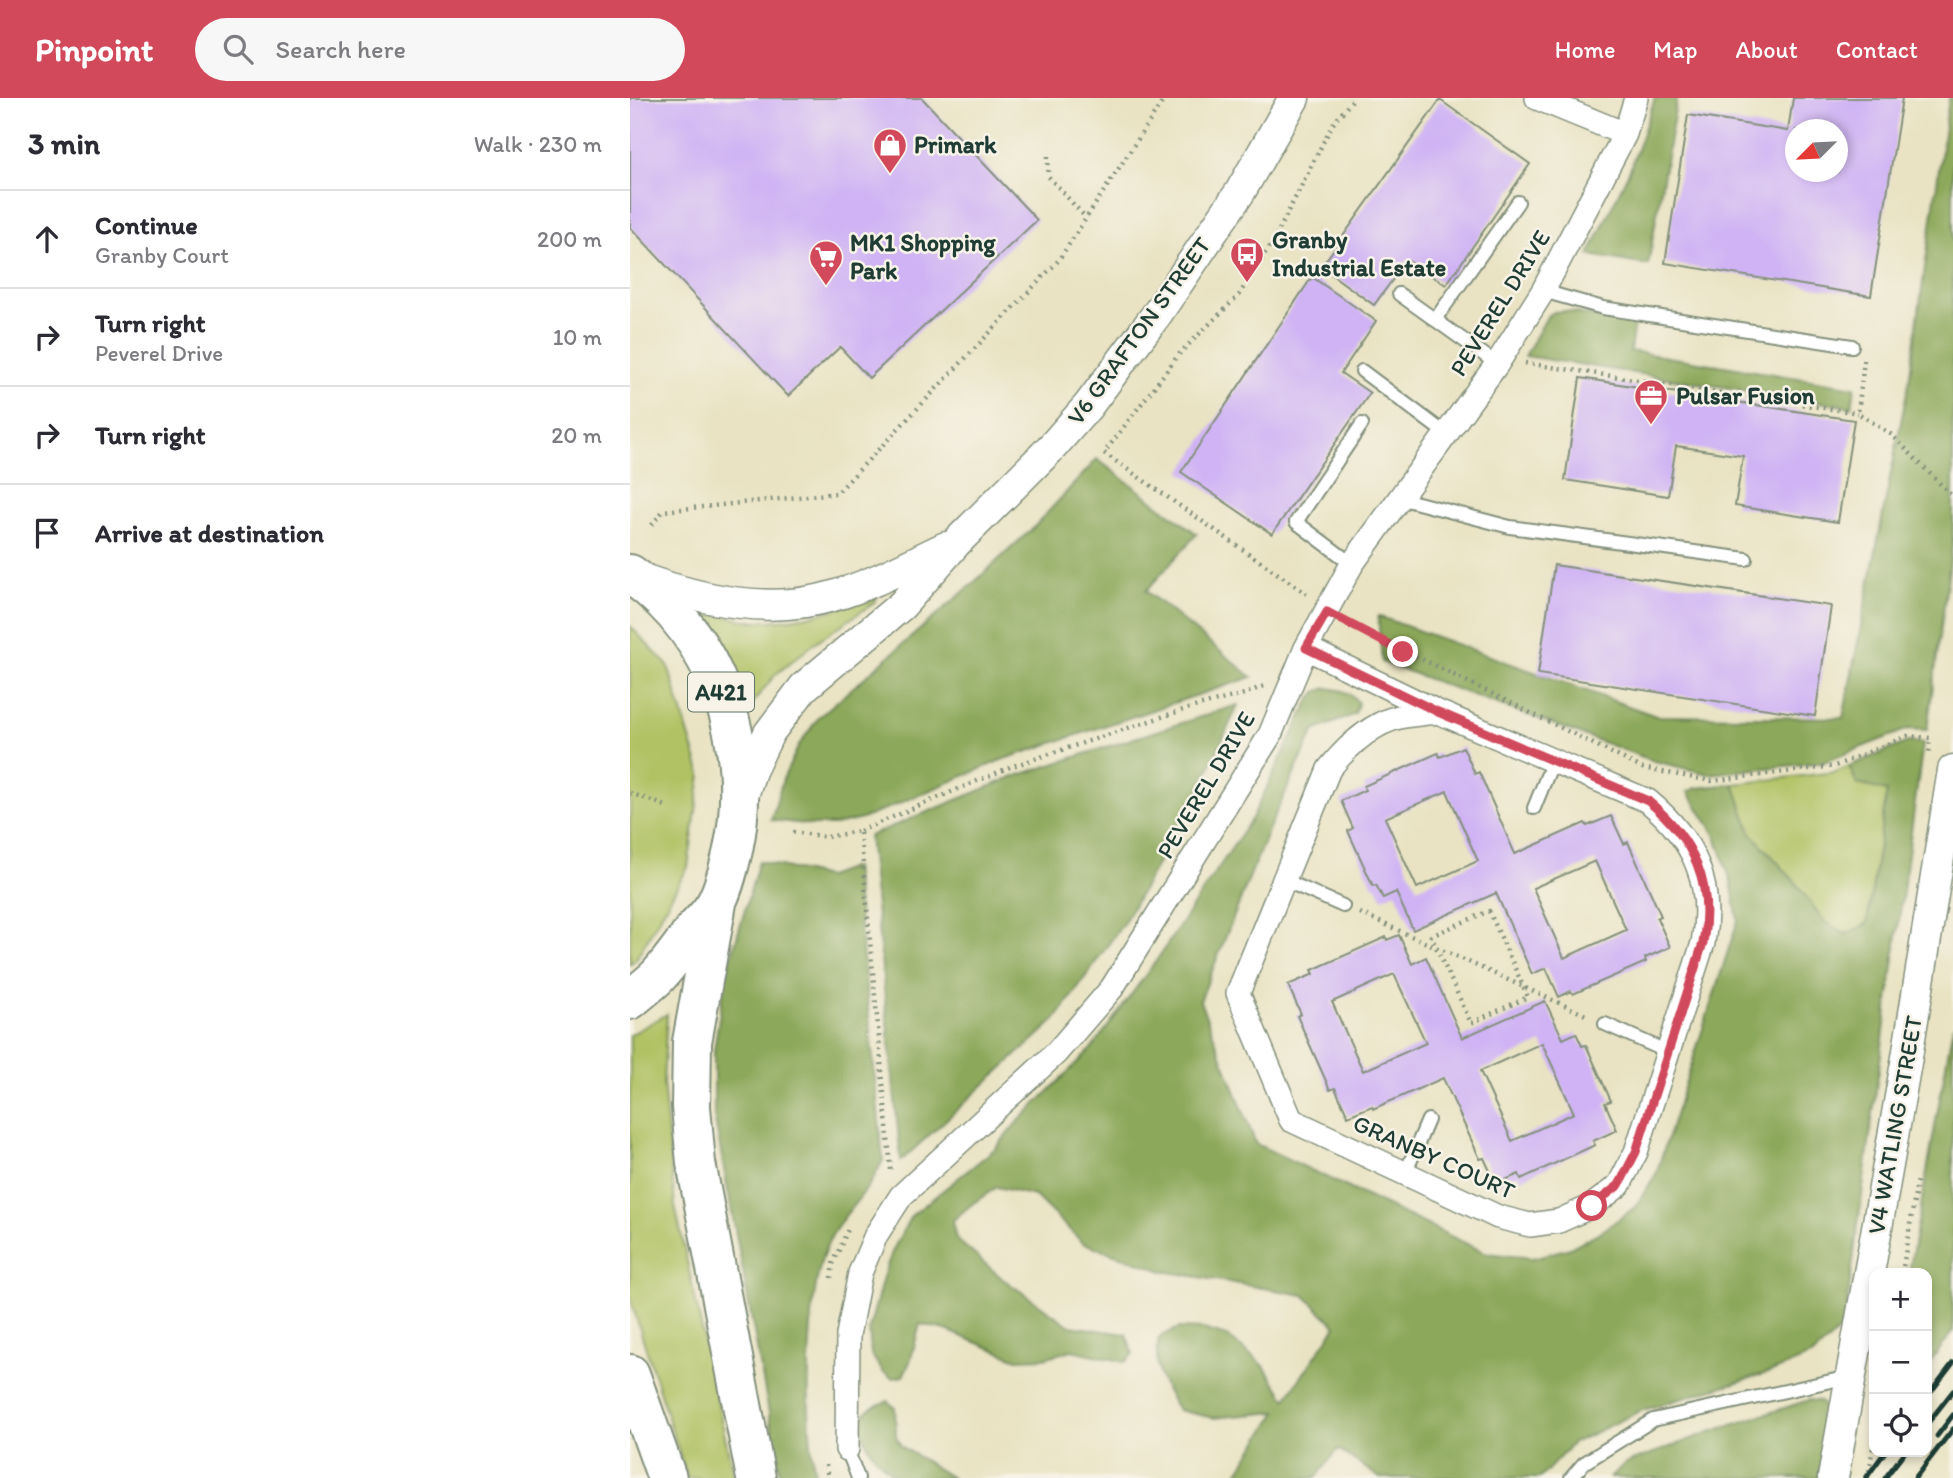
<!DOCTYPE html>
<meta charset="utf-8">
<style>
body{margin:0;font-family:Itim,sans-serif;background:#f7f7f7;color:#2b2b33}
.controls{position:absolute;right:21px;bottom:21px;display:grid;overflow:hidden;border-radius:14px;box-shadow:0 4px 10px #0003}
.controls button{width:63px;height:63px;display:grid;place-items:center;padding:0;border:0;border-bottom:2px solid #e1e1e2;background:#fff;color:#2b2b33;font:35px sans-serif}
.compass{position:absolute;left:1155px;top:21px;width:63px;height:63px;border-radius:50%;background:#fff;box-shadow:0 4px 10px #0003;rotate:246deg}
.stop{position:absolute;width:21px;height:21px;margin:-16px;border:5px solid #d1495b;border-radius:50%;background:#fff}
.stop.end{background:#d1495b;border-color:#fff;box-shadow:0 2px 7px #0008}
.list{margin:0;padding:0;list-style:none}
h2{display:flex;justify-content:space-between;align-items:center;height:91px;margin:0;padding:0 28px;font-size:30px}
h2 small{font-size:23px;font-weight:400;color:#7c7c81}
.list li{display:grid;grid-template-columns:46px 1fr auto;gap:21px;align-items:center;box-sizing:border-box;height:98px;padding:0 28px;border-top:2px solid #e1e1e2}
.list b{display:block;font-size:26px;white-space:nowrap}
.list p{margin:0;font-size:23px;white-space:nowrap;color:#7c7c81}
.list em{font-size:23px;font-style:normal;color:#7c7c81}
.icon{flex:none;width:38px;height:38px;fill:none;stroke:currentColor;stroke-width:2;stroke-linecap:round;stroke-linejoin:round}
.map{position:relative;flex:none;width:1323px;height:1380px;overflow:hidden}
header{display:flex;align-items:center;gap:42px;box-sizing:border-box;height:98px;padding:0 35px;background:#d1495b;color:#fff}
header strong{font-size:33px}
nav{display:flex;gap:38px;margin-inline-start:auto;font-size:24px}
.search{width:490px;height:63px;background:#f7f7f7;display:flex;align-items:center;gap:18px;box-sizing:border-box;padding:0 24px;border-radius:38px;color:#7c7c81;font-size:26px}
main{display:flex}
aside{flex:1;background:#fff}
.map>svg:first-child{display:block}
.green{fill:#b1c265;stroke:#68804c;stroke-width:2}
.forest{fill:#8ca85a;stroke:#567247;stroke-width:2}
.building{fill:#cfb3f4;fill-rule:evenodd}
.lines{fill:none;stroke-linecap:round;stroke-linejoin:round}
.service-casing{stroke:#84907c;stroke-width:16}
.minor-casing{stroke:#84907c;stroke-width:26}
.tertiary-casing{stroke:#84907c;stroke-width:33}
.trunk-casing{stroke:#84907c;stroke-width:42}
.path{stroke:#84907c;stroke-width:4.5;stroke-dasharray:2 5;stroke-linecap:butt}
.service{stroke:#fff;stroke-width:12}
.minor{stroke:#fff;stroke-width:23}
.tertiary{stroke:#fff;stroke-width:30}
.trunk{stroke:#fff;stroke-width:38}
.rail{stroke:#1f3d34;stroke-width:5}
.route{stroke:#d1495b;stroke-width:9}
.labels{text-anchor:middle;stroke-width:5;stroke-linejoin:round;paint-order:stroke}
.shield{fill:#f7f3e8;stroke:#60746a;stroke-width:2}
.shield-label{font-size:23px;font-weight:bold;fill:#1f3d34}
.poi-label{font-size:24px;font-weight:bold;fill:#1f3d34;stroke:#f7f3e8;text-anchor:start}
.street-label{font-size:24px;fill:#1f3d34;stroke:#f7f3e8}
</style>
<header>
<strong>Pinpoint</strong>
<div class="search"><svg class="icon" aria-label="search" viewBox="0 0 24 24"><circle cx="10" cy="10" r="6"/><path d="M15 15l6 6"/></svg>Search here</div>
<nav><a>Home</a><a>Map</a><a>About</a><a>Contact</a></nav>
</header>
<main>
<aside>
<h2>3 min<small>Walk · 230 m</small></h2>
<ul class="list">
<li><svg class="icon" aria-label="ahead" viewBox="0 0 24 24"><path d="M12 20V5M6 11l6-6 6 6"/></svg><div><b>Continue</b><p>Granby Court</p></div><em>200 m</em></li>
<li><svg class="icon" aria-label="right" viewBox="0 0 24 24"><path d="M7 20v-9h11M14 6l5 5-5 5"/></svg><div><b>Turn right</b><p>Peverel Drive</p></div><em>10 m</em></li>
<li><svg class="icon" aria-label="right" viewBox="0 0 24 24"><path d="M7 20v-9h11M14 6l5 5-5 5"/></svg><div><b>Turn right</b></div><em>20 m</em></li>
<li><svg class="icon" aria-label="arrive" viewBox="0 0 24 24"><path d="M6 21V4h12l-3 4 3 4H6"/></svg><div><b>Arrive at destination</b></div></li>
</ul>
</aside>
<div class="map">
<svg width="1323" height="1380" viewBox="0 0 1323 1380">
<rect width="100%" height="100%" fill="#f7f3e8"/>
<filter id="ink" filterUnits="userSpaceOnUse"><feTurbulence type="fractalNoise" baseFrequency=".0143" numOctaves="2"/><feDisplacementMap in="SourceGraphic" scale="14" xChannelSelector="R" yChannelSelector="G"/><feConvolveMatrix kernelMatrix="1 2 1 2 8 2 1 2 1" color-interpolation-filters="sRGB"/></filter>
<filter id="wash" filterUnits="userSpaceOnUse"><feTurbulence type="fractalNoise" baseFrequency=".00686" numOctaves="4" result="noise"/><feDisplacementMap in="SourceGraphic" scale="28" xChannelSelector="R" yChannelSelector="G"/><feGaussianBlur stdDeviation="1.57" result="paint"/><feColorMatrix in="noise" values="0 0 0 0 0 0 0 0 0 0 0 0 0 0 0 0 0 1.4 0 .05"/><feComposite in="paint" operator="in"/></filter>
<g filter="url(#wash)">
<rect width="100%" height="100%" fill="#e9e3c3"/>
<path class="green" d="M247,497L244,505L186,544L145,577L118,611L103,566L72,520C89,512 107,523 125,523C168,524 208,512 247,497Z
M0,528L38,568L71,677L58,769L6,861L0,866Z
M1219,668L1227,686L1257,692L1237,826L1216,836L1194,823L1165,784L1121,735L1104,686L1206,674Z
M37,916L33,985L45,1108L104,1380H57L0,1200V937Z"/>
<path class="forest" d="M1025,0H1047L1018,167L959,157L1001,69Z
M1319,0H1323V442L1297,632L1278,631L1194,664L1079,676L1024,663L752,564L748,518L1026,618L1213,620L1279,283Z
M936,213L1004,226L1000,253L1225,289L1222,309L895,258L918,217L924,214Z
M467,361L567,436L516,493L622,579L374,661L232,721L205,727H182L141,722L153,681L169,647L189,619L339,489L405,428Z
M697,590C710,592 721,593 728,605L725,616L684,633L640,728L570,903L626,1046L856,1155L903,1160L940,1150L974,1132L1005,1109L1026,1076L1108,822L1101,784L1086,738L1058,694L1066,690L1104,686L1121,735L1165,784L1194,823L1216,836L1237,826L1257,693L1227,686L1219,668L1278,644L1293,645L1216,1215L1209,1233L1183,1257L1144,1273L1010,1313L943,1345L910,1380H750L708,1351L686,1380H604L647,1314L583,1320L548,1312C531,1284 523,1273 529,1239L549,1230L573,1231L597,1238L633,1267L656,1301L706,1228L674,1197L533,1173L453,1145L405,1098L367,1089L342,1106L322,1123L326,1141L373,1181L440,1228L496,1236L503,1256L495,1264L442,1252L414,1260L387,1261L316,1232L290,1226L280,1264L273,1278L262,1280L253,1274L241,1256L239,1231L254,1176L263,1152L281,1118L366,1050L385,1027L463,949L528,860L622,720L678,605L686,594Z
M608,607L569,693L494,824L425,922L271,1063L239,738L383,679Z
M129,763L197,779L224,769L253,1062C248,1072 243,1082 237,1090C223,1109 207,1125 197,1147C176,1195 174,1328 186,1380H151L84,1017V952L95,881Z
M1323,927V1233L1297,1269V1175H1279Z
M1179,1302L1189,1303L1200,1315L1188,1380H980L994,1366L1080,1334Z
M258,1303L265,1310L266,1338L271,1348L322,1380C307,1380 288,1380 272,1380C254,1376 221,1334 234,1316C239,1309 250,1306 258,1303Z"/>
<g id="blocks">
<path class="building" d="M0,0H292L407,122L239,280L210,249L158,298L0,129Z
M1163,0H1272L1241,198L1035,165L1058,17L1158,33ZM1166,32H1208V74H1166Z
M810,2L900,66L816,187L777,162L744,207L691,169Z
M682,179L746,223L711,275L740,295L642,436L551,374Z
M950,280L1224,322L1208,424L1105,408L1113,358L1046,348L1038,398L935,382Z
M924,467L1201,508L1185,618L908,576Z
M833,649L845,676L849,674L885,756L955,725L957,728L981,718L994,746L998,744L1031,818L1027,820L1040,849L1015,860L1016,864L943,896L941,893L929,899L916,870L902,876L866,795L783,832L766,794L753,800L746,787L743,788L718,733L723,730L711,703L735,692L734,688L808,655L810,659ZM817,693L848,763L787,790L755,720ZM965,763L996,832L934,860L903,790Z
M769,837L782,866L796,859L832,940L915,903L933,941L946,935L952,948L956,947L981,1003L975,1005L987,1032L963,1043L965,1047L891,1081L889,1076L866,1086L854,1060L850,1061L813,980L743,1011L742,1008L718,1018L705,990L700,992L667,918L671,916L658,887L684,876L682,872L756,839L757,842ZM764,876L796,945L733,973L702,904ZM912,945L944,1015L882,1043L850,973Z"/>
</g>
</g>
<g filter="url(#ink)">
<use href="#blocks" fill-opacity="0" stroke="#84907c" stroke-width="2"/>
<g class="lines">
<g class="service-casing">
<path id="service" d="M913,193L973,210L1222,248
M769,196L867,266
M805,222L888,104
M732,273L816,336
M769,400L880,429L1116,461
M722,466L666,424L732,326
M904,710L923,663
M654,782L713,808
M975,926L1038,954
M775,1076L798,1022
M217,1351L228,1380
M941,1380L954,1365L1023,1322L1219,1279"/>
</g>
<g class="minor-casing">
<path id="minor" d="M907,0L995,36
M676,550L808,614L1018,703C1064,741 1084,785 1073,845L1006,1054L989,1087L962,1108L929,1123L900,1127L868,1119L661,1022L608,895L699,671C717,649 740,626 769,619C781,616 795,616 808,614
M217,1351L218,1237L230,1175L246,1137L271,1098L426,955L482,890L640,637L676,550L722,466L867,266L913,193L995,36L1006,0"/>
</g>
<g class="tertiary-casing">
<path id="tertiary" d="M13,481C72,502 140,517 203,498C242,487 279,466 316,449
M113,698L121,673L139,635L174,589L272,507L326,445L422,349L458,308L527,216L610,94L664,0
M1203,1380L1277,959L1323,672"/>
</g>
<g class="trunk-casing">
<path id="trunk" d="M0,476C88,536 125,650 103,752C99,769 95,787 87,803C82,814 72,823 64,832C52,847 41,864 28,878C19,887 9,894 0,902
M87,805L62,944L61,1009L66,1065L126,1380
M0,1276L37,1380"/>
</g>
<path class="path" d="M418,58V78L456,120
M1234,262L1228,315L1262,337L1323,399
M895,265L1228,315
M22,427L33,413L207,395L428,163L535,0
M677,496L474,355L550,255L609,197L644,142L702,27L724,0
M717,524L1012,670L1081,683L1205,668L1277,638L1300,640L1299,656
M0,695L36,708
M230,733L380,669L556,611L614,596L634,588
M163,734L197,739L230,733L261,1072
M859,813L898,899L841,925L801,838Z
M730,815L958,918
M1272,1175L1288,1079
M201,1180L203,1166L219,1129
M196,1367L198,1380
M1238,1380L1244,1343"/>
<use href="#service" class="service"/>
<use href="#minor" class="minor"/>
<use href="#tertiary" class="tertiary"/>
<use href="#trunk" class="trunk"/>
<path class="rail" d="M1297,1299L1323,1265
M1297,1326L1323,1293
M1307,1338L1323,1317
M1236,1380L1255,1354
M1255,1380L1275,1354
M1285,1380L1323,1331"/>
</g>
</g>
<g class="lines" filter="url(#ink)">
<path class="route" d="M773,554L697,514L676,550L808,614L1018,703C1064,741 1084,785 1073,845L1006,1054L989,1087L962,1108"/>
</g>
<defs>
<g id="shop-pin" transform="scale(1.75)"><path d="M0 17L-7.5 6A9.5 9.5 0 1 1 7.5 6Z" fill="#d1495b" stroke="#f7f3e8"/><path d="M-5-2.5h2.3a2.7 3.5 0 0 1 5.4 0H5L5.5 6h-11ZM-1.5-2.5h3a1.5 2.3 0 0 0-3 0Z" fill="#fff"/></g>
<g id="bus-pin" transform="scale(1.75)"><path d="M0 17L-7.5 6A9.5 9.5 0 1 1 7.5 6Z" fill="#d1495b" stroke="#f7f3e8"/><path d="M-5-6H5V4H4V6H2V4H-2V6H-4V4H-5ZM-3.5-4V0h7V-4ZM-3.5 1.2v1.5H-2V1.2ZM2 1.2v1.5H3.5V1.2Z" fill="#fff"/></g>
<g id="supermarket-pin" transform="scale(1.75)"><path d="M0 17L-7.5 6A9.5 9.5 0 1 1 7.5 6Z" fill="#d1495b" stroke="#f7f3e8"/><path d="M-6-5.5h2.5l.6 2H6L4.5 2H-2.5L-4.4-4H-6ZM-1.5 3.2a1.3 1.3 0 1 0 .1 0ZM3 3.2a1.3 1.3 0 1 0 .1 0Z" fill="#fff"/></g>
<g id="office-pin" transform="scale(1.75)"><path d="M0 17L-7.5 6A9.5 9.5 0 1 1 7.5 6Z" fill="#d1495b" stroke="#f7f3e8"/><path d="M-6-3h4V-5.5h4V-3h4V5H-6ZM-1-4.5V-3h2v-1.5ZM-6 0V1H6V0Z" fill="#fff"/></g>
</defs>
<g fill-rule="evenodd">
<use href="#shop-pin" x="260" y="47"/>
<use href="#bus-pin" x="617" y="156"/>
<use href="#supermarket-pin" x="196" y="159"/>
<use href="#office-pin" x="1021" y="298"/>
</g>
<g class="labels">
<rect class="shield" x="58" y="574.5" width="66" height="39" rx="5"/>
<g class="shield-label">
<text x="91" y="602">A421</text>
</g>
<g class="poi-label">
<text x="284" y="55">Primark</text>
<text x="642" y="150">Granby<tspan x="642" dy="28">Industrial Estate</tspan></text>
<text x="220" y="153">MK1 Shopping<tspan x="220" dy="28">Park</tspan></text>
<text x="1046" y="306">Pulsar Fusion</text>
</g>
<g class="street-label">
<text transform="translate(870 205) rotate(-58)" y="8">PEVEREL DRIVE</text>
<text transform="translate(509 233) rotate(-54)" y="8">V6 GRAFTON STREET</text>
<text transform="translate(576 687) rotate(-59)" y="8">PEVEREL DRIVE</text>
<text transform="translate(1265 1027) rotate(-80)" y="8">V4 WATLING STREET</text>
<text transform="translate(804 1059) rotate(24)" y="8">GRANBY COURT</text>
</g>
</g>
</svg>
<div class="controls">
<button>+</button>
<button>−</button>
<button><svg class="icon" aria-label="locate" viewBox="0 0 24 24"><circle cx="12" cy="12" r="6"/><path d="M12 2v4M12 18v4M2 12h4M18 12h4"/></svg></button>
</div>
<svg class="compass" viewBox="-18 -18 36 36"><path d="M0-13l5 13h-10z" fill="#e53935"/><path d="M0 13l5-13h-10z" fill="#7c7c81"/></svg>
<div class="stop" style="left:962px;top:1108px"></div>
<div class="stop end" style="left:773px;top:554px"></div>
</div>
</main>
